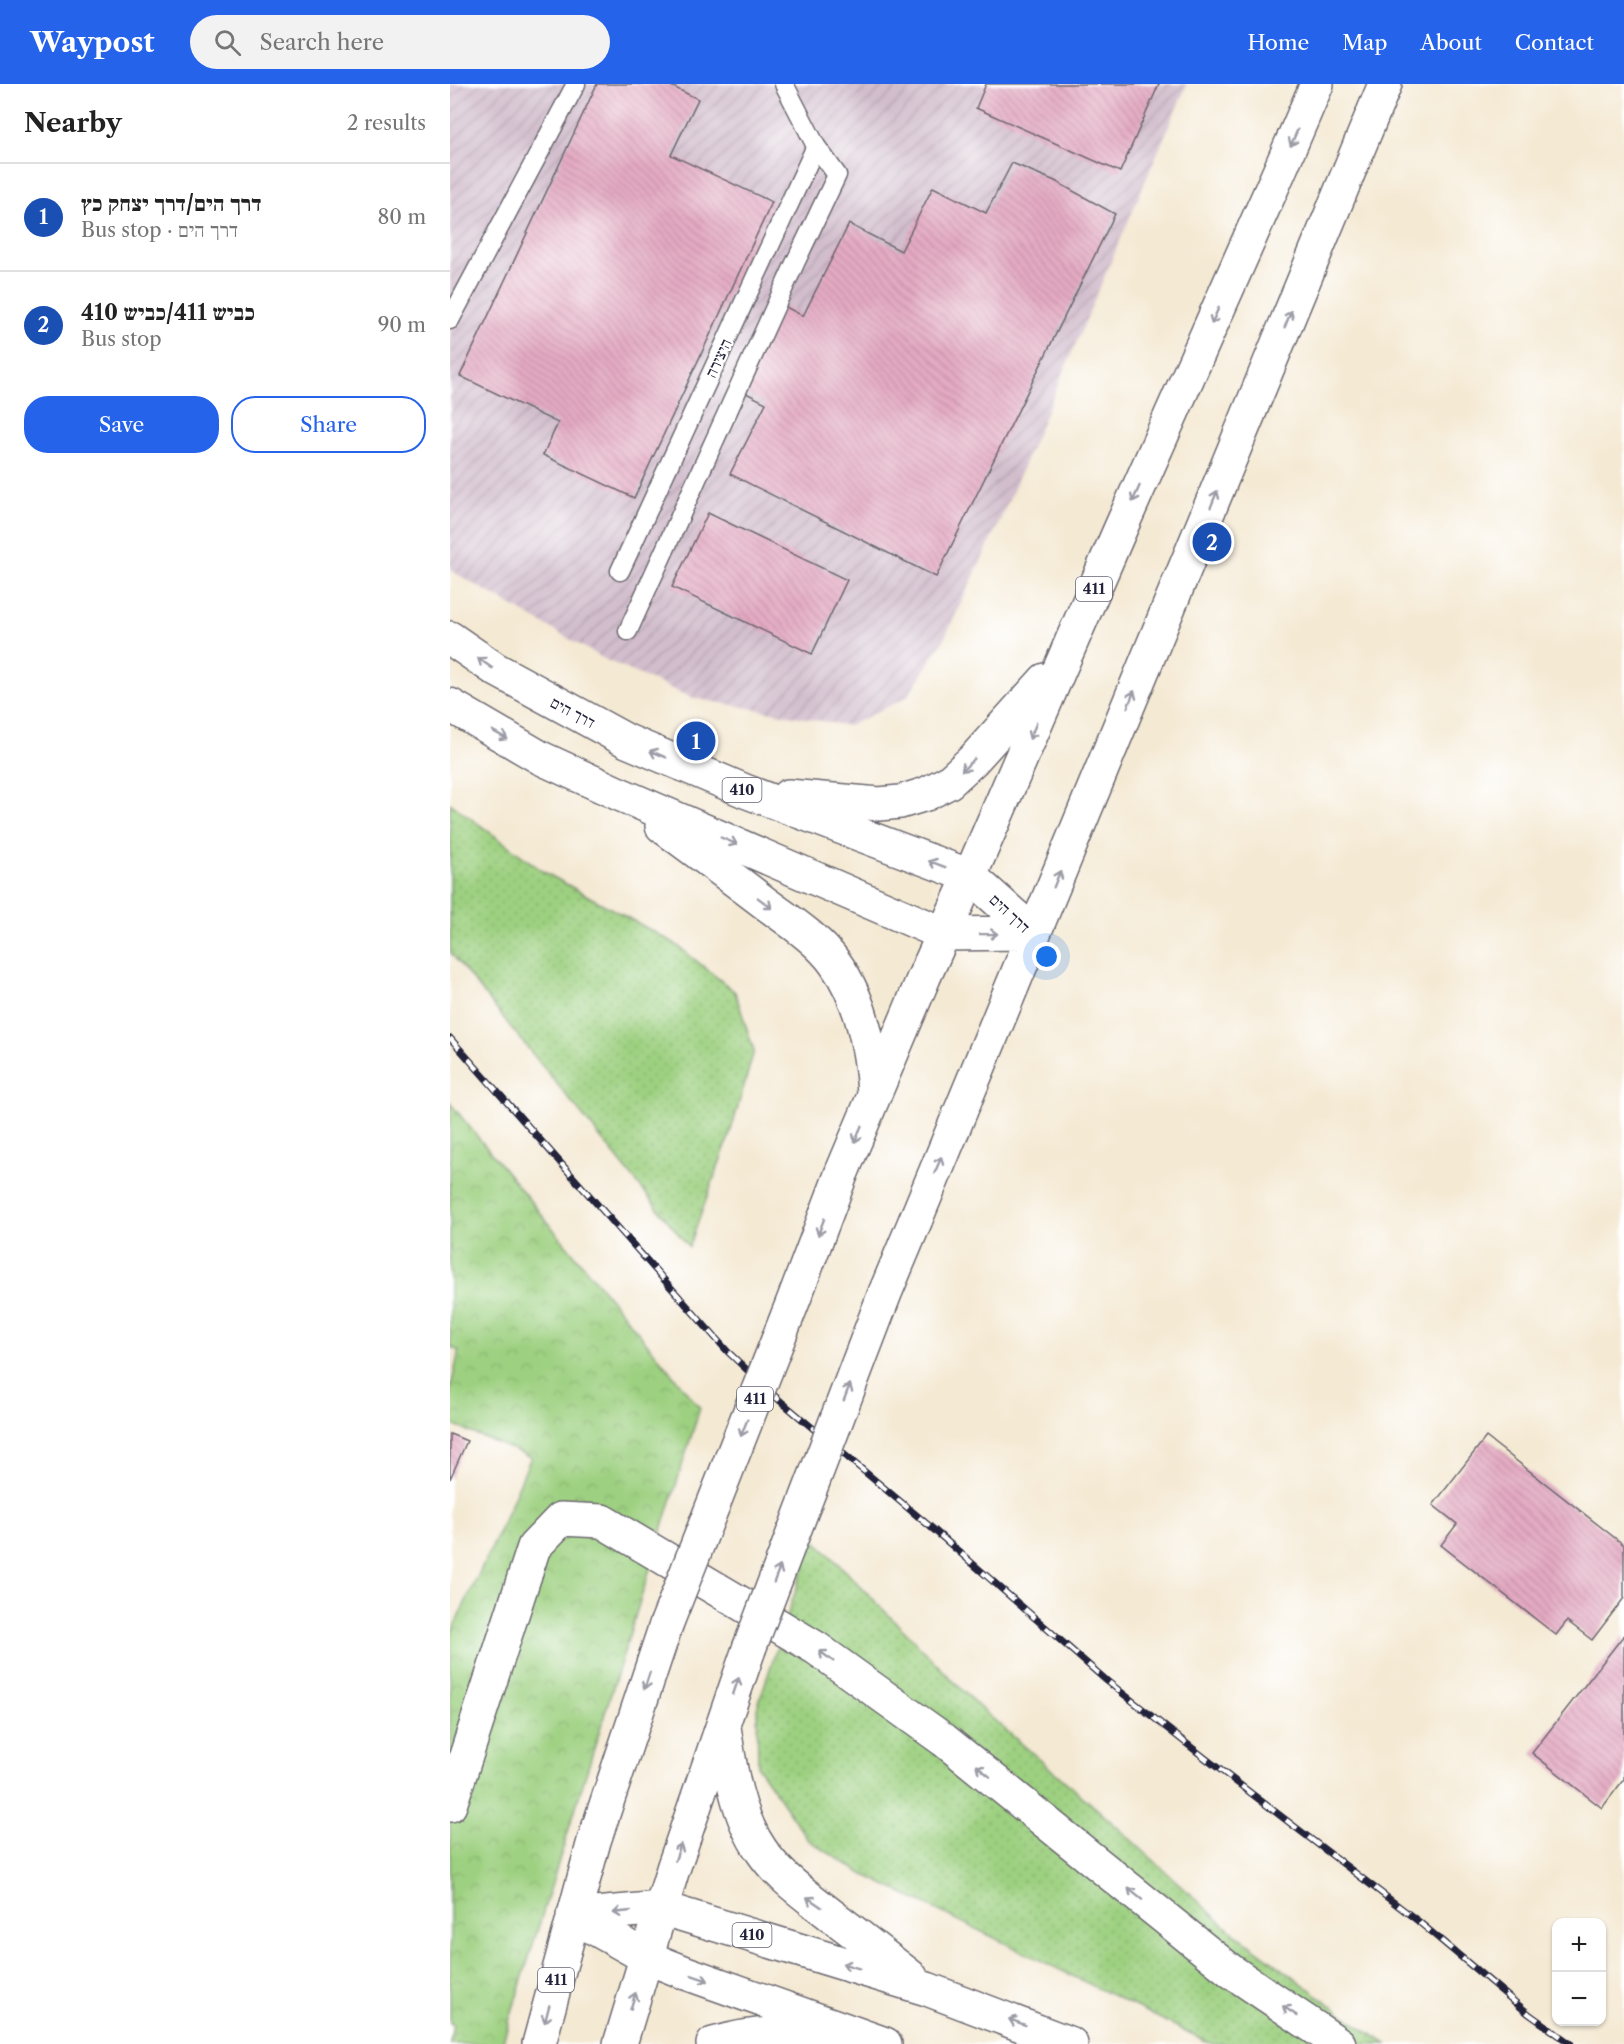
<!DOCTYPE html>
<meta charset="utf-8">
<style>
body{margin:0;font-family:"Libre Caslon Text","Frank Ruhl Libre",serif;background:#f2f2f2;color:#222}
.controls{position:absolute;right:18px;bottom:18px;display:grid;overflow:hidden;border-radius:12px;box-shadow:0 2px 4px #0004}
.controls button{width:54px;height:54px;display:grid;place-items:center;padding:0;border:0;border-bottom:2px solid #e0e0e0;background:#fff;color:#222;font:30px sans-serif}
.you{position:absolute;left:597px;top:873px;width:21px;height:21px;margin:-15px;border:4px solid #fff;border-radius:50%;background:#1a73e8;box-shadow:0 0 0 9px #1a73e833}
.badge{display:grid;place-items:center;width:39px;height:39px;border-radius:50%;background:#2563eb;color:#fff;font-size:20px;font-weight:700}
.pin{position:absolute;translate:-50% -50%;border:3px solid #fff;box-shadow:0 2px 6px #0006}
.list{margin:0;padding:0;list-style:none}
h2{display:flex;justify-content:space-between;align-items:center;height:78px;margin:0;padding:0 24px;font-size:26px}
h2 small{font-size:20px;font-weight:400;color:#767676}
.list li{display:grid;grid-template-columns:39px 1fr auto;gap:18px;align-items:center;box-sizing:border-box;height:108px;padding:0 24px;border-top:2px solid #e0e0e0}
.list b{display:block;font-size:22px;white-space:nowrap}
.list p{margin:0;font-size:20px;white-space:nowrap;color:#767676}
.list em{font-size:20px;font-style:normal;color:#767676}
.actions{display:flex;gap:12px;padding:18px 24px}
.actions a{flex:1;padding:14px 0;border:2px solid #2563eb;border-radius:24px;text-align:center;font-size:21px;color:#2563eb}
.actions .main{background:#2563eb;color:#fff}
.icon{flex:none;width:33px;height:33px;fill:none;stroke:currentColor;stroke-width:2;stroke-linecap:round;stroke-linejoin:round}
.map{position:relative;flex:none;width:1174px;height:1960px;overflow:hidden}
header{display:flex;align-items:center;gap:36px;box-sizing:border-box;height:84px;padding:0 30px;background:#2563eb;color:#fff}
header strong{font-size:28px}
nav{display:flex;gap:33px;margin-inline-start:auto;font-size:21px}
.search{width:420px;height:54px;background:#f2f2f2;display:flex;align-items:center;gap:15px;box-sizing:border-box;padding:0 21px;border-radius:33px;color:#767676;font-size:22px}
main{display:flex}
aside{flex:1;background:#fff}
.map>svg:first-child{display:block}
.industrial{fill:url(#industrial-furrows)}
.grass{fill:url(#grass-dots);stroke:#60795e;stroke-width:1.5}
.park{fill:url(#park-crowns);stroke:#60795e;stroke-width:1.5}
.building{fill:url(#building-back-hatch)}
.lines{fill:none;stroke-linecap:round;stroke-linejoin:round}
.service-casing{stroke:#6c6870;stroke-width:21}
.minor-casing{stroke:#6c6870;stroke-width:36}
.primary-casing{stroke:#6c6870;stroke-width:36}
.service{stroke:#fff;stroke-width:18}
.minor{stroke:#fff;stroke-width:33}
.primary{stroke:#fff;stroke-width:33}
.rail-casing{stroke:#22223b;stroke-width:7}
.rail{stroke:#fff;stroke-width:4.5;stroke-dasharray:14;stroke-linecap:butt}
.primary-bridge-casing{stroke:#6c6870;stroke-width:36;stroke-linecap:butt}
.primary-bridge{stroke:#fff;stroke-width:33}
.oneway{stroke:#9c9ca7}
.labels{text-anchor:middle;stroke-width:4.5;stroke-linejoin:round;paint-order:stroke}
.shield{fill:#fff;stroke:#646476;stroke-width:1.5}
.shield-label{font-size:15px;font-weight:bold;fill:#22223b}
.street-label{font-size:16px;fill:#22223b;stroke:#fff}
</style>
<header>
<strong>Waypost</strong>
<div class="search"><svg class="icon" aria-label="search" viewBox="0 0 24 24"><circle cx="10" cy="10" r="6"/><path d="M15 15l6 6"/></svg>Search here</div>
<nav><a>Home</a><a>Map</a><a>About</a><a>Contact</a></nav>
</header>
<main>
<aside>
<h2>Nearby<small>2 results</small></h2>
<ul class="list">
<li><span class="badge" style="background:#1a4fb4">1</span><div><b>דרך הים/דרך יצחק כץ</b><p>Bus stop · דרך הים</p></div><em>80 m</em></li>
<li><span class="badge" style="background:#1a4fb4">2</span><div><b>כביש 411/כביש 410</b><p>Bus stop</p></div><em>90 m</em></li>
</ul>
<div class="actions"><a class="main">Save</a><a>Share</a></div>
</aside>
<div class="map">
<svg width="1174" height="1960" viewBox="0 0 1174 1960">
<defs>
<pattern id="industrial-furrows" width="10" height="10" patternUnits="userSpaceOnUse" patternTransform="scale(1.5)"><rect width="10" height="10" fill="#d1bdcc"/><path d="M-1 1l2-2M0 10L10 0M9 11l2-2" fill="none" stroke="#b3a2b0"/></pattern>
<pattern id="grass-dots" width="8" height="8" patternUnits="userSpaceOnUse" patternTransform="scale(1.5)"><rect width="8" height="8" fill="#9dd080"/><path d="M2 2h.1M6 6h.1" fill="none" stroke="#87b270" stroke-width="1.8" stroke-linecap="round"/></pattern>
<pattern id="park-crowns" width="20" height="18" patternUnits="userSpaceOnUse" patternTransform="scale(1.5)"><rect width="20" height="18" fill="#9dd080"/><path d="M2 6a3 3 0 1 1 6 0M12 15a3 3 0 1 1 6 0" fill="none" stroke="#87b270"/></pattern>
<pattern id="building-back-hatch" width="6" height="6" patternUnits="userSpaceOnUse" patternTransform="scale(1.5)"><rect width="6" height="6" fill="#e4aac2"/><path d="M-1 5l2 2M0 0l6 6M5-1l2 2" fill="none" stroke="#c392a8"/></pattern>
</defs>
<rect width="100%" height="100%" fill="#fff"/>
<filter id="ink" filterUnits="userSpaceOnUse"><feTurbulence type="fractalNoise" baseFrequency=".0167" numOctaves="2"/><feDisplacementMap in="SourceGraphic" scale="12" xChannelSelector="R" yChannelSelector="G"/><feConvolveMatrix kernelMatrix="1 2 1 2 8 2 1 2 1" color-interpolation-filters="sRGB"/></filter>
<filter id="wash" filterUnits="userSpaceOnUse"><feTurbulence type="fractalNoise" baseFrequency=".008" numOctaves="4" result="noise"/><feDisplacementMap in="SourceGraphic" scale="24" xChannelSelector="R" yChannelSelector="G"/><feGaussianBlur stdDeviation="1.35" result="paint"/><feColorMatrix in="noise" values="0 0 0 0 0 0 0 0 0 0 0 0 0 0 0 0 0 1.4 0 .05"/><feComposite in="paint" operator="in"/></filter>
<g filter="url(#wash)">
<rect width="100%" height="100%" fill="#f4e9d3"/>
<path class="industrial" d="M0,0H737L548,441L493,557L457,613L399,642L243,614L156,576L0,486Z"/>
<path class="grass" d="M0,719L94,788L224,859L285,908L304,967L280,1050L239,1163L0,868Z
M363,1454L528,1622L654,1731L774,1841L910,1943L937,1960H762L411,1789L358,1756L308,1683L307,1624Z"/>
<path class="park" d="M0,1019L250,1324L52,1960H0L3,1940L0,1939V1551L52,1441L81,1373L0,1340V1307L9,1267L0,1263Z"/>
<g id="blocks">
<path class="building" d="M147,0H217L248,15L221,71L322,118L184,414L93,371L108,339L10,292Z
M536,0H709L670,88L526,24Z
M562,79L605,97L665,130L486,493L280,390L316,319L292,307L334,222L353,232L399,140L451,167L483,103L536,129Z
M258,429L397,496L362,570L222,503Z
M0,1350L17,1357L0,1395Z
M1036,1353L1174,1461V1514L1142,1556L1117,1537L1106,1551L991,1461L1007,1440L983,1421Z
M1174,1551V1695L1152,1724L1082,1669Z"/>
</g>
</g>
<g filter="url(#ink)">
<use href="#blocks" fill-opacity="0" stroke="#6c6870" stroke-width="1.5"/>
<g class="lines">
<g class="service-casing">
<path id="service" d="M0,236L126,0
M170,487L366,62
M178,547L346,177L387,91L366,62L334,0"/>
</g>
<g class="minor-casing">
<path id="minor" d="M0,1721L84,1463L111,1435L152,1437L366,1564L494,1656L781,1887L889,1960"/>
</g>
<g class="primary-casing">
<path id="primary" d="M0,554L45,585L177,657L295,707L520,792L584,849
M0,621L91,674L167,709L494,850L584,849
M338,712L429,720L450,718L476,710L499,698L523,676L595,596
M212,742C246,767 281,793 315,819C338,836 368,855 385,879C412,916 421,964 424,1009
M392,1088L474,893L520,792L669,448L830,86L867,0
M466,1135L935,0
M274,1643C280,1684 287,1731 311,1766C330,1794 355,1810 381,1831C408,1851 434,1872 461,1893
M123,1832L211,1824L477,1905L621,1960
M123,1832L196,1873L236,1889L435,1960
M89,1960L144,1757L216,1541
M170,1960L223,1785L299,1565
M263,1960C308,1947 339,1947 385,1957"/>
</g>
<use href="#service" class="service"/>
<use href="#minor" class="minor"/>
<use href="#primary" class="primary"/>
<g class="rail-casing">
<path id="rail" d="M0,954L278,1268L328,1315L483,1445L657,1597L755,1674L968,1837L1079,1930L1121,1960"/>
</g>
<use href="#rail" class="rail"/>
<g class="primary-bridge-casing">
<path id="primary-bridge" d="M216,1541L344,1215L392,1088
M299,1565L435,1209L466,1135"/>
</g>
<use href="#primary-bridge" class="primary-bridge"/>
</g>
<defs><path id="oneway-shaft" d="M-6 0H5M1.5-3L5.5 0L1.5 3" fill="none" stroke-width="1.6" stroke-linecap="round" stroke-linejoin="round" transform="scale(1.5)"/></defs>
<g class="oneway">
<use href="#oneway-shaft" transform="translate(844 54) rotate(113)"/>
<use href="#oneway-shaft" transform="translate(765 232) rotate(114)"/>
<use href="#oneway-shaft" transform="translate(838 235) rotate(-68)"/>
<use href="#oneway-shaft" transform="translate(686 410) rotate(114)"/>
<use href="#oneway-shaft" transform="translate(764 415) rotate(-68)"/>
<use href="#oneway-shaft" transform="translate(35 579) rotate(-145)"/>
<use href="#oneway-shaft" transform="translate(681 615) rotate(-68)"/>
<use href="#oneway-shaft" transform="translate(583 647) rotate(113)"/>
<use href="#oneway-shaft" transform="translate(50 651) rotate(29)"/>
<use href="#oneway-shaft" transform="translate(208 670) rotate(-157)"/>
<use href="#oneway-shaft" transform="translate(518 681) rotate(136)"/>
<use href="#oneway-shaft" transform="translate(279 757) rotate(23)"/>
<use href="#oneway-shaft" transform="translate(487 780) rotate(-159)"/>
<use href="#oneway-shaft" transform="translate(607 795) rotate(-68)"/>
<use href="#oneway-shaft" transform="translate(315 819) rotate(37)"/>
<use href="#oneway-shaft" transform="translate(539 850) rotate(-1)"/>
<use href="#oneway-shaft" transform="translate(408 1050) rotate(113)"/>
<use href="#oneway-shaft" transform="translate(488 1081) rotate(-67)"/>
<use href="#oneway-shaft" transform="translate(371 1143) rotate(111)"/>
<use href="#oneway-shaft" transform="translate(397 1308) rotate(-69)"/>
<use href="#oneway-shaft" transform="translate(294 1344) rotate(112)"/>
<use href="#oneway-shaft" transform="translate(327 1490) rotate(-69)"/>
<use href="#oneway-shaft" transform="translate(376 1572) rotate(-144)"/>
<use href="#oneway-shaft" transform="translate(197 1597) rotate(108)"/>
<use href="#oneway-shaft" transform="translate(286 1602) rotate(-71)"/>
<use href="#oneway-shaft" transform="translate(533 1687) rotate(-141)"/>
<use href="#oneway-shaft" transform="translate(228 1768) rotate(-71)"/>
<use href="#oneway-shaft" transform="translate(685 1810) rotate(-141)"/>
<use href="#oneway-shaft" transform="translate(364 1818) rotate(-146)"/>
<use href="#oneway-shaft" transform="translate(172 1828) rotate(174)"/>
<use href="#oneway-shaft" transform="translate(401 1882) rotate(-163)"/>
<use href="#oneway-shaft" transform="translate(250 1894) rotate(19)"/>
<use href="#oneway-shaft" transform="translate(183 1917) rotate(-73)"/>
<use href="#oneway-shaft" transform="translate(840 1927) rotate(-146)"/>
<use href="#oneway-shaft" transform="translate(97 1930) rotate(105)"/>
<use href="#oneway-shaft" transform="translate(567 1938) rotate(-160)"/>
</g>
</g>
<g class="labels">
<g class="shield">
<rect x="626" y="493" width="36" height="24" rx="4.5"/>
<rect x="272.5" y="694" width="39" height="24" rx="4.5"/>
<rect x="287" y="1303" width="36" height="24" rx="4.5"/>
<rect x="282.5" y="1839" width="39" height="24" rx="4.5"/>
<rect x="88" y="1884" width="36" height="24" rx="4.5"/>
</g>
<g class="shield-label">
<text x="644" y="510">411</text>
<text x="292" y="711">410</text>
<text x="305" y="1320">411</text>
<text x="302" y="1856">410</text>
<text x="106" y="1901">411</text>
</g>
<g class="street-label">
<text transform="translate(268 274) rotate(-65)" y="6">היצירה</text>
<text transform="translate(123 628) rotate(28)" y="6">דרך הים</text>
<text transform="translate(560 829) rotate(43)" y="6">דרך הים</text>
</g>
</g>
</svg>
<div class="controls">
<button>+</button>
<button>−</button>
</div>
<div class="you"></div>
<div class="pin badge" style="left:246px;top:657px;background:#1a4fb4">1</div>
<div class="pin badge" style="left:762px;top:458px;background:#1a4fb4">2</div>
</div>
</main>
